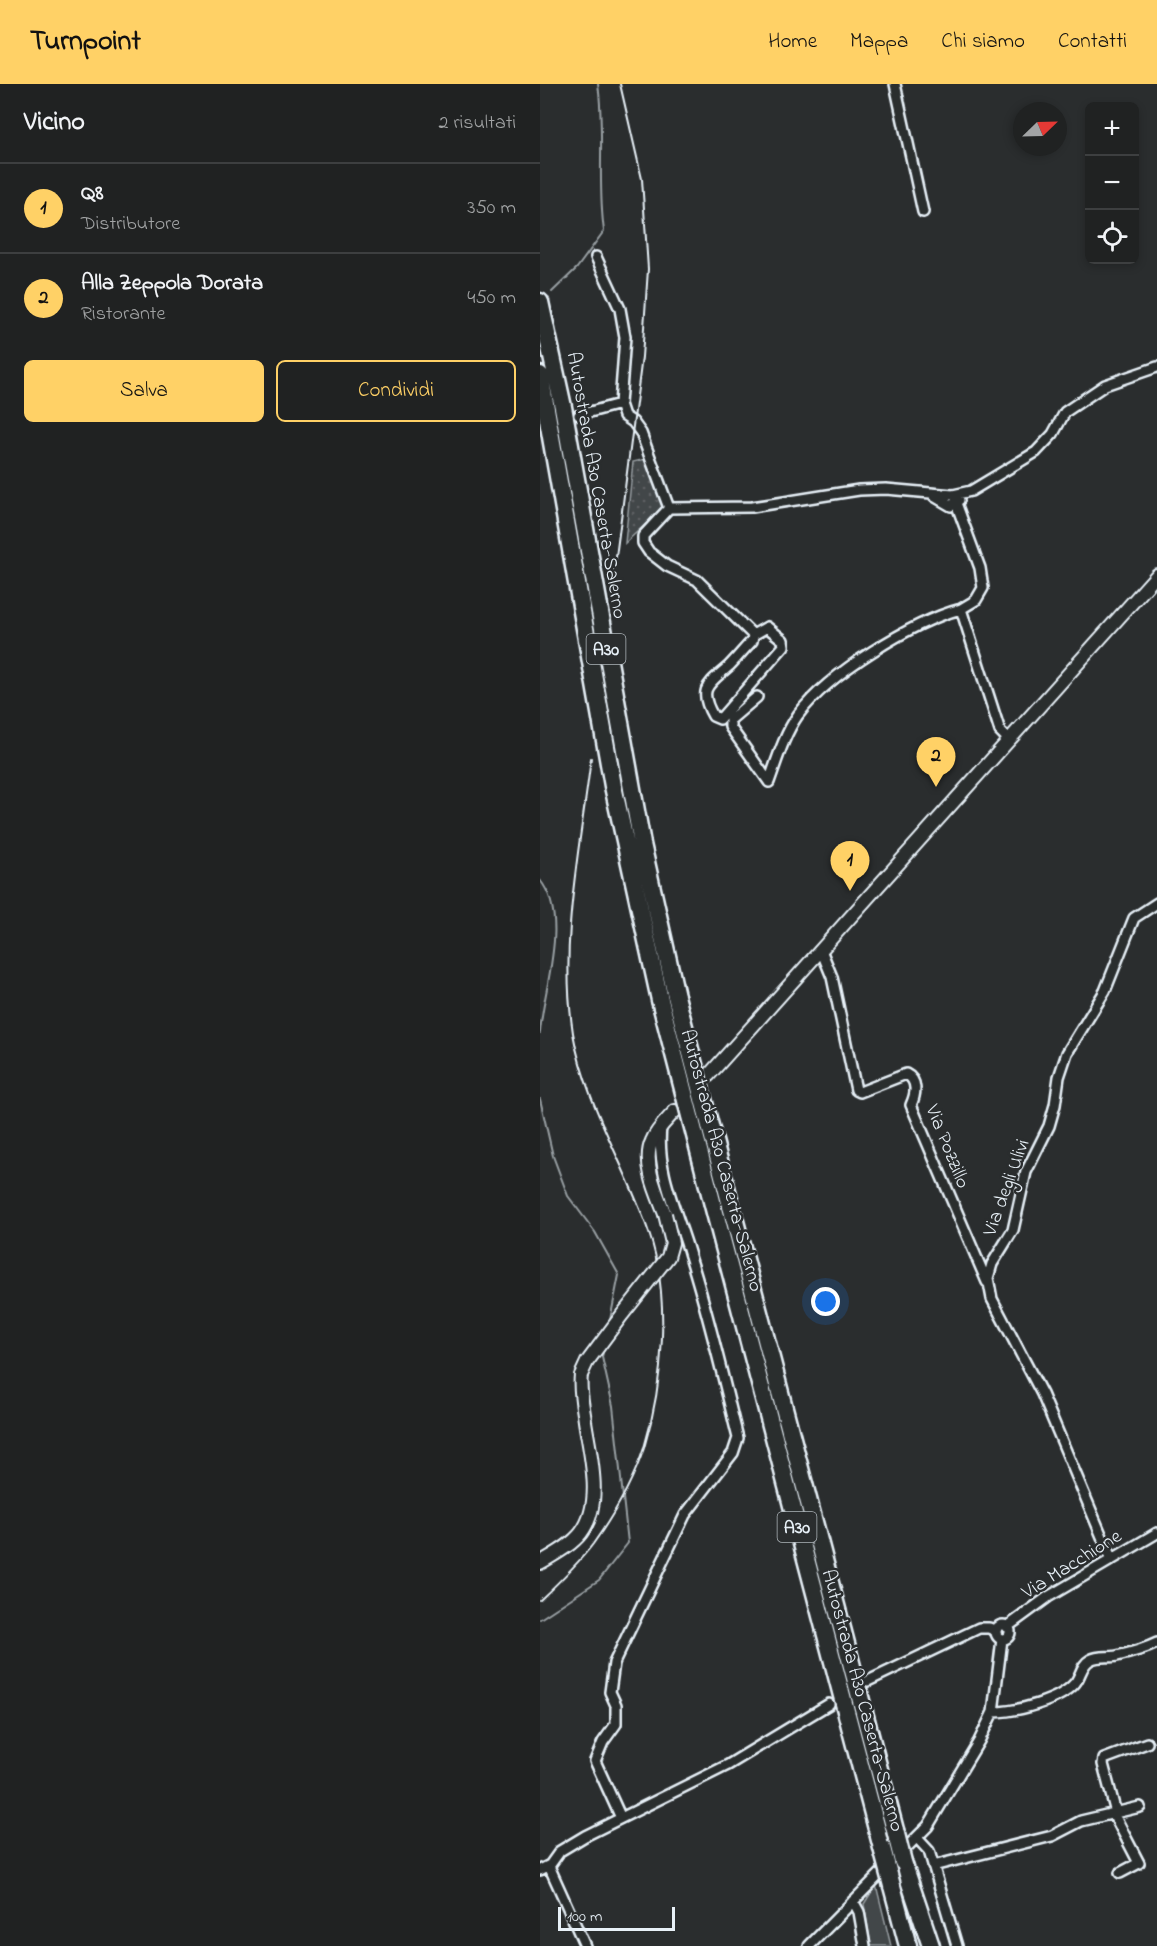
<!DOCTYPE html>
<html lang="it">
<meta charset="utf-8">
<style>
body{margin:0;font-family:"Indie Flower",sans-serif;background:#2d2f2f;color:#f1f3f6}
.controls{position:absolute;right:18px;top:18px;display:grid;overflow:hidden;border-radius:9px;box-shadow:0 3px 9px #0003}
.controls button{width:54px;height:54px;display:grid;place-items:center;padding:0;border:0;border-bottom:2px solid #3d3f40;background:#202222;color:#f1f3f6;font:30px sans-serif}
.compass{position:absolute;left:473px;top:18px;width:54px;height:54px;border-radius:50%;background:#202222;box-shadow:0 3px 9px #0003;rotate:67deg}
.scale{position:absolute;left:18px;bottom:15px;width:117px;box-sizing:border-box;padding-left:6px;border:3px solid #e8f1f8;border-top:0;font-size:16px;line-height:21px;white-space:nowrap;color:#e8f1f8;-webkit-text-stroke:4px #2a2d2e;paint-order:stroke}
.you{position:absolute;left:286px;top:1218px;width:21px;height:21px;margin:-15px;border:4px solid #fff;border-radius:50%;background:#1a73e8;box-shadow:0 0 0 9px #1a73e833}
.badge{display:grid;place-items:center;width:39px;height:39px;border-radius:50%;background:#ffd166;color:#111;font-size:20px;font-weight:700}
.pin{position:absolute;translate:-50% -50px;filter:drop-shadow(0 2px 3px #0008)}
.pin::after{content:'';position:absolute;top:32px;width:21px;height:18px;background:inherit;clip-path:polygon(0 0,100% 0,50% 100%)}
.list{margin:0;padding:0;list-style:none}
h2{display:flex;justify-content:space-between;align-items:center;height:78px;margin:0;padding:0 24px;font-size:26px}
h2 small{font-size:20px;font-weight:400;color:#a2a4a5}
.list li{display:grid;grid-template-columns:39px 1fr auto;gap:18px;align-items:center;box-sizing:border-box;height:90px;padding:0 24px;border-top:2px solid #3d3f40}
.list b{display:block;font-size:22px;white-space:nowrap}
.list p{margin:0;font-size:20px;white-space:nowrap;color:#a2a4a5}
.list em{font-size:20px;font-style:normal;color:#a2a4a5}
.actions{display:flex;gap:12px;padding:18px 24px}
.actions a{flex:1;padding:14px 0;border:2px solid #ffd166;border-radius:9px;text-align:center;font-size:21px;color:#ffd166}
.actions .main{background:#ffd166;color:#111}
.icon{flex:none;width:33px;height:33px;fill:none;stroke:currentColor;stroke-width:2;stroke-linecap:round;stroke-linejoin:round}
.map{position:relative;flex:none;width:617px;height:1862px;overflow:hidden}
header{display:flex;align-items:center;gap:36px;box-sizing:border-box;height:84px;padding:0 30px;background:#ffd166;color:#111}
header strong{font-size:28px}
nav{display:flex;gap:33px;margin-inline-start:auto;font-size:21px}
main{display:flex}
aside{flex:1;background:#202222}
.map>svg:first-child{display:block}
.grass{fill:#424648;stroke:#959ca0;stroke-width:1.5}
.park{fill:url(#park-dots);stroke:#959ca0;stroke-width:1.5}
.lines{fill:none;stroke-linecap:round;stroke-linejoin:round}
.stream{stroke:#989fa3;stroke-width:2}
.minor-casing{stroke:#e8f1f8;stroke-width:14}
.secondary-casing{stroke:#e8f1f8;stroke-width:16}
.motorway-casing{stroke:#e8f1f8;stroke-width:21}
.minor{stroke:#2a2d2e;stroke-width:9}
.secondary{stroke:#2a2d2e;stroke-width:12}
.motorway{stroke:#2a2d2e;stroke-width:16}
.rail{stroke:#e8f1f8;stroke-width:2}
.secondary-bridge-casing{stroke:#e8f1f8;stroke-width:16;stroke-linecap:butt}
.motorway-bridge-casing{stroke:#e8f1f8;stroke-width:21;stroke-linecap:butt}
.secondary-bridge{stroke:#2a2d2e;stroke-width:12}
.motorway-bridge{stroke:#2a2d2e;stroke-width:16}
.labels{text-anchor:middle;stroke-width:5;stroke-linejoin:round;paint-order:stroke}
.shield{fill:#2a2d2e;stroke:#afb6bb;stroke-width:1.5}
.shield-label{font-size:18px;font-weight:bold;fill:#e8f1f8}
.street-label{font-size:20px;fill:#e8f1f8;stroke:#2a2d2e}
</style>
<header>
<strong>Turnpoint</strong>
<nav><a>Home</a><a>Mappa</a><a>Chi siamo</a><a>Contatti</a></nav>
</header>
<main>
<aside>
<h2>Vicino<small>2 risultati</small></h2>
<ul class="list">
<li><span class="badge">1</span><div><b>Q8</b><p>Distributore</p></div><em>350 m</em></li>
<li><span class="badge">2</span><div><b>Alla Zeppola Dorata</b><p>Ristorante</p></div><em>450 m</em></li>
</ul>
<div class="actions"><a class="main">Salva</a><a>Condividi</a></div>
</aside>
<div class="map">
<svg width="617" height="1862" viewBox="0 0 617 1862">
<defs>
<pattern id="park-dots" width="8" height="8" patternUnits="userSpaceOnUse" patternTransform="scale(1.5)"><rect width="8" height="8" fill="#424648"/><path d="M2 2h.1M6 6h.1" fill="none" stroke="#5d6163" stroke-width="1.8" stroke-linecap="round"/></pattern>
</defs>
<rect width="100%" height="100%" fill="#2a2d2e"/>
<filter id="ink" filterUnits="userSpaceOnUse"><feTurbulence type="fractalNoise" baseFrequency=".0167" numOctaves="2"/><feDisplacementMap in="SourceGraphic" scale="12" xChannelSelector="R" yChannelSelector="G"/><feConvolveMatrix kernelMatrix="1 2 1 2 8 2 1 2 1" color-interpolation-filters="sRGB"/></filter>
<g filter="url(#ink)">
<path class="grass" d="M336,1801L351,1862H331L324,1820Z"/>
<path class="park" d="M106,375L123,424L85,459L93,378Z"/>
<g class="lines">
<path class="stream" d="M12,208L37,184L64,147C57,98 65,49 58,0
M0,796C31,835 3,904 0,949
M0,1015L13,1072L28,1112L55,1148L79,1191L69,1241
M0,1535L59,1496L88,1459L73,1322L62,1273L64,1264"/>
<g class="minor-casing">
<path id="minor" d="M355,0L383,128
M80,320L84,332L93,338L101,349L129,424
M39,331L80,320L85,253L80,225L56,173
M394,412L411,422L419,416
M416,419L440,484L443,504L436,516L421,525L460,647L469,656
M213,551L227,543L243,556L244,562L180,635L173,632C157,604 169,600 189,582C197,574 204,565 212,557L213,551L157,496L127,482L109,468L103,459V452L129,424L212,423L319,406L346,405L413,411L431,407L496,368L513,350L525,328L565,301L617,283
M217,613L190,636V643L229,698
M229,698C237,676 244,651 258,631C289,589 372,538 421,525
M281,866L292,893L316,1006L320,1008L366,990C378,996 376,1010 371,1021L447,1198
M571,1474L502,1310L452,1215L448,1194L452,1180L473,1146L486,1088L509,1042L515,1021L519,993L527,969L565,907L594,834L617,819
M456 1548a7 7 0 1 1 14 0a7 7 0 1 1-14 0Z
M467,1543L508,1513L617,1449
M328,1597L439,1544H449L456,1547
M453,1628C476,1628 520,1617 535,1599C541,1592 541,1581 550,1576C559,1571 568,1574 577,1572C590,1569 605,1565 617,1559
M573,1729L599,1779L580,1789
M576,1729L563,1680L564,1675L607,1659
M81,1734L55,1677L63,1658L76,1640V1621L70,1608L74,1579L145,1431L193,1369L198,1354C183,1294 169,1232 150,1172C138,1129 116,1089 121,1043
M377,1754L389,1767L417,1862
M359,1771L388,1742L439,1657L453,1628L462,1555
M9,1782L45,1862
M393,1782L512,1752L541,1737L600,1723
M0,1786L10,1781L20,1767L45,1752L188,1681L289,1620
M313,1817L319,1828L325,1862
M269,1862L347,1783"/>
</g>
<g class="secondary-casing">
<path id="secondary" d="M168,992L617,491
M125,1130C117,1110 102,1078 112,1057C116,1046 127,1036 135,1027
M0,1479C13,1471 31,1462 41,1449C64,1419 50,1371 45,1337C43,1322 39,1306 41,1291"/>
</g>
<g class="motorway-casing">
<path id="motorway" d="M0,218L23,323L102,760L136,912
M0,291L73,702L120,916
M173,1121L342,1764
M191,1122L355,1746
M363,1778L391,1862
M352,1802L368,1862"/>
</g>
<use href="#minor" class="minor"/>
<use href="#secondary" class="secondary"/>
<use href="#motorway" class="motorway"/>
<path class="rail" d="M73,496L102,273L108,185L102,95L80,0
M0,1516C18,1499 38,1480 53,1460C73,1432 93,1397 104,1364C123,1301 131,1212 109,1149C86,1082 45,1019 33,949C19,858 40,765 51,674"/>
<g class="secondary-bridge-casing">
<path id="secondary-bridge" d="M41,1291L47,1278L82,1231L128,1173L132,1159L125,1130"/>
</g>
<g class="motorway-bridge-casing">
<path id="motorway-bridge" d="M136,912L191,1122
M120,916L173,1121
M355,1746L363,1778
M342,1764L352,1802"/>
</g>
<use href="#secondary-bridge" class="secondary-bridge"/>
<use href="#motorway-bridge" class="motorway-bridge"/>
</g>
</g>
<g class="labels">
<g class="shield">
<rect x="46.5" y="550" width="39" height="30" rx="4.5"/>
<rect x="237.5" y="1428" width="39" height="30" rx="4.5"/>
</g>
<g class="shield-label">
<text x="66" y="571">A30</text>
<text x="257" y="1449">A30</text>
</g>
<g class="street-label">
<text transform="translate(58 401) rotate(80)" y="7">Autostrada A30 Caserta-Salerno</text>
<text transform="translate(409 1062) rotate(68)" y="7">Via Pozzillo</text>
<text transform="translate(183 1076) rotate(75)" y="7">Autostrada A30 Caserta-Salerno</text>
<text transform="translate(465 1103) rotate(-70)" y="7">Via degli Ulivi</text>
<text transform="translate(531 1479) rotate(-32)" y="7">Via Macchione</text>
<text transform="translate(324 1616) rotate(75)" y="7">Autostrada A30 Caserta-Salerno</text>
</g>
</g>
</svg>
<div class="controls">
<button>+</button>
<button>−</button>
<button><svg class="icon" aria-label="locate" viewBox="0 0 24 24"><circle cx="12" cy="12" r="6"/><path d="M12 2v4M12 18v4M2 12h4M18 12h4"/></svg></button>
</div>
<svg class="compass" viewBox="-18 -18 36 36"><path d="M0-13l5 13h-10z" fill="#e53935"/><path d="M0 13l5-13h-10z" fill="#a2a4a5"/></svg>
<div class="scale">100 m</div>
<div class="you"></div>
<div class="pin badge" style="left:310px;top:807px">1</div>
<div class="pin badge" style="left:396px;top:703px">2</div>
</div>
</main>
